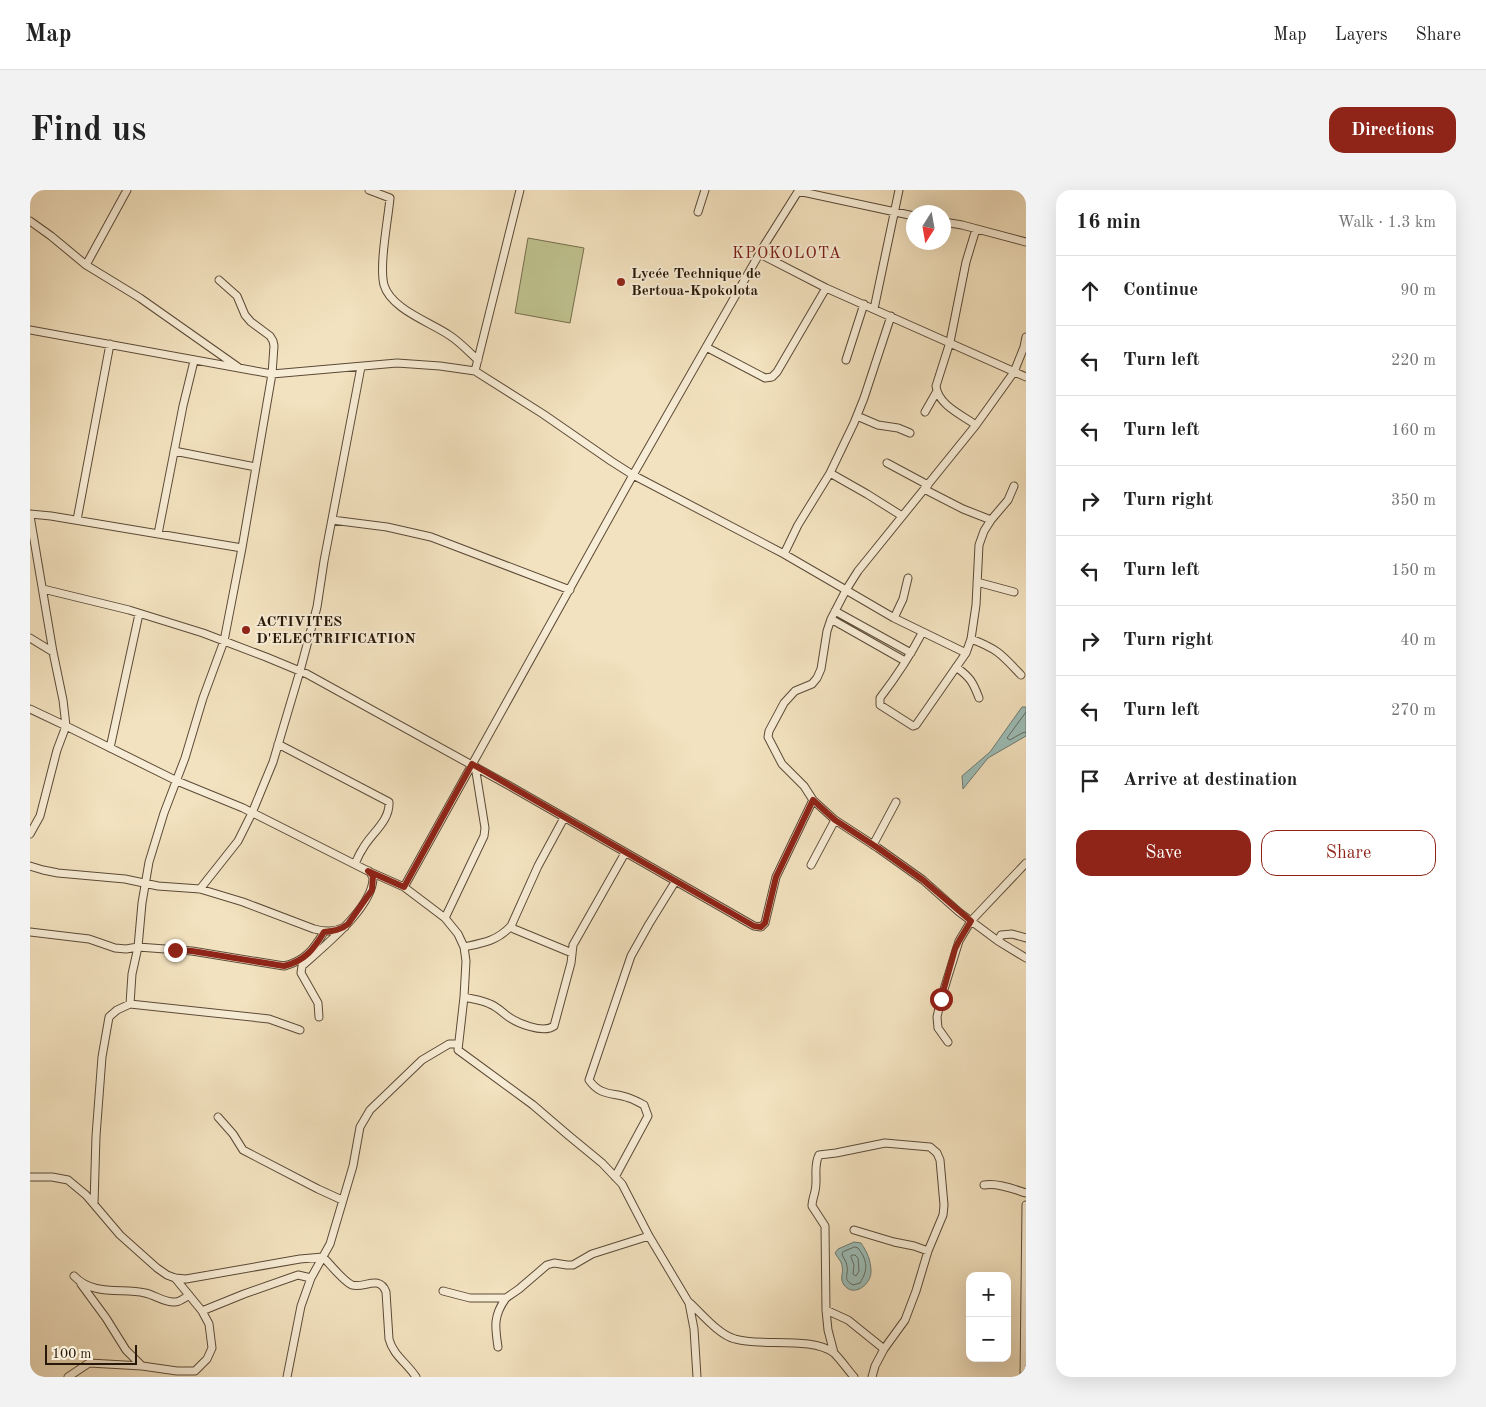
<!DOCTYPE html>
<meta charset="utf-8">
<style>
body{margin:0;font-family:"Old Standard TT",serif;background:#f2f2f2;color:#222}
.controls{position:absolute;right:15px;bottom:15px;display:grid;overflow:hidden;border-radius:10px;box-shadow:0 5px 20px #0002}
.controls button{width:45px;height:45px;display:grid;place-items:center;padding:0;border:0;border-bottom:1px solid #e0e0e0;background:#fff;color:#222;font:25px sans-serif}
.compass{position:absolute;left:876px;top:15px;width:45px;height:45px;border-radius:50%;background:#fff;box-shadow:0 5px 20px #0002;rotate:191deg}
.scale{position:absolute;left:15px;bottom:12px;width:92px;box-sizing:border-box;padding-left:5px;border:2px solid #28180a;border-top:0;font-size:14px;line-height:18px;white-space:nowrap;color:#28180a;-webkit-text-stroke:4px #f7ecd5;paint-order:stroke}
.stop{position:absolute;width:15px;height:15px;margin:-11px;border:4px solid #8f2418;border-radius:50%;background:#fff}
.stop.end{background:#8f2418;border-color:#fff;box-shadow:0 1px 5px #0008}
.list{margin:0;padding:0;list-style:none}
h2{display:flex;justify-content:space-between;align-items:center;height:65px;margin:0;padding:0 20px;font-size:21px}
h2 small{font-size:16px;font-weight:400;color:#767676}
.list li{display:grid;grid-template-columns:32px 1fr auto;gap:15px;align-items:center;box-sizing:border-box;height:70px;padding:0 20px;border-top:1px solid #e0e0e0}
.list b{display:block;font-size:19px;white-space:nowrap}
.list em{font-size:16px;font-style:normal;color:#767676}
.actions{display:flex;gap:10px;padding:15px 20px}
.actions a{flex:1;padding:11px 0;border:1px solid #8f2418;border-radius:15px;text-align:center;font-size:18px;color:#8f2418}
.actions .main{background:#8f2418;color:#fff}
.icon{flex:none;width:28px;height:28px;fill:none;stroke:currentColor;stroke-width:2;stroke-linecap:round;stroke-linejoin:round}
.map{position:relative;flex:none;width:996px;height:1187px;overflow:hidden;border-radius:15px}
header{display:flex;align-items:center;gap:30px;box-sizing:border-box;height:70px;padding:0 25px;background:#fff;border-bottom:1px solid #e0e0e0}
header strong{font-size:24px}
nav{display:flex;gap:28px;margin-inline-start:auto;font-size:18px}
.intro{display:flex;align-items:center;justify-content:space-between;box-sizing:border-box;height:120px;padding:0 30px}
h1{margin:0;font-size:35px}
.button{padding:12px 22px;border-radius:15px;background:#8f2418;color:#fff;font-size:18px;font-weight:700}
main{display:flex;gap:30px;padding:0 30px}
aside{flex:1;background:#fff;border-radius:15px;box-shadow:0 5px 20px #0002}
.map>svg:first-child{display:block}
.green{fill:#bfc28f;stroke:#746d4c}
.water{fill:#9cbdb7;stroke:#6e7b72}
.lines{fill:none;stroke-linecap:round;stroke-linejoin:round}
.shore{stroke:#626a60;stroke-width:1}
.street-casing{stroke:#5b4a37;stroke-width:9}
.street{stroke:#f7ecd5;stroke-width:7}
.route{stroke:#8f2418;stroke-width:6}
.poi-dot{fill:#8f2418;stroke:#f7ecd5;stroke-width:2}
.labels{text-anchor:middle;stroke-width:4;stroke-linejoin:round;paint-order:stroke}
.poi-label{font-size:15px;font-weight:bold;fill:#28180a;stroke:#f7ecd5;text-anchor:start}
.neighbourhood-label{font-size:16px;letter-spacing:1px;fill:#7a1f14;stroke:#f7ecd5}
</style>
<header>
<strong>Map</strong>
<nav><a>Map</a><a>Layers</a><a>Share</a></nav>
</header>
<div class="intro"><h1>Find us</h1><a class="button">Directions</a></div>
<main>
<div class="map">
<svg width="996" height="1187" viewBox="0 0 996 1187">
<rect width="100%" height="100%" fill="#f3e2bf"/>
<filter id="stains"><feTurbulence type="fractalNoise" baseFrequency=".004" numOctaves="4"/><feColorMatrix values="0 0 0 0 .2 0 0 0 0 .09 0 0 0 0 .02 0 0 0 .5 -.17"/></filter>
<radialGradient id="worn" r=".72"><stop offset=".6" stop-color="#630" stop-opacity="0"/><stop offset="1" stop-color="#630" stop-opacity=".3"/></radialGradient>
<path class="green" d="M498,48L554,58L540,133L485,123Z"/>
<path class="water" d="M992,517H996V546L958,568L933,599L932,586L960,562Z
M824,1052L831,1053C837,1062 841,1070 841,1082C841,1094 824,1108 814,1095C809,1088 814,1084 812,1076C812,1072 807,1067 805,1063L808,1059Z"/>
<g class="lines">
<path class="shore" d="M996,522L977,548L980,550L992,543L996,542
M825,1057L828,1058C838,1071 838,1080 830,1093L823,1095C812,1089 819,1085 817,1076C817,1072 813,1068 812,1064L813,1062Z
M822,1065H825L828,1068L829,1081L826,1086L823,1084L824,1075L821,1067Z"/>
<g class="street-casing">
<path id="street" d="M339,0L360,8C358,30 349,75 354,95C361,119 400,132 419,145C430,152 439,162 448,170
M768,1L884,26
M668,22L675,0
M0,31L21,46L56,75L110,108L208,177
M914,32L932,35L996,52
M946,39L936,72L920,152L906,196C908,215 932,225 946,235
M730,64L796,98L996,187
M56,75L97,0
M189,90L207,106L215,125L221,132L240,146L243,151L244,156L242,184L212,358L194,451L173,508L155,568L134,623L119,672L112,713L108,757L102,784L100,814L239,829L270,840
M844,119L869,0
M0,140L242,184L367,173L410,176L445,181L513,224L581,271L603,285L754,364L816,400L828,381L946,235L984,182L994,157L996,147
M676,157L735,188L742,187L747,182L796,98
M816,170L834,114
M445,181L490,0
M895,222L907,201
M827,226L848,235L868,238L880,243
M144,261L226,277
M857,273L898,295
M800,283L837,304L872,326
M894,299L933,319L961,330
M0,324L21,326L212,358
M0,326L23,462L33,510L36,536L147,591L213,618L338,681L374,697L415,728L428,744L434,757L436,771L434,807L428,860L503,915L538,945L572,973L592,994L619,1046L659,1113L664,1139L667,1187
M47,330L80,154
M302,330L357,337L401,347L540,400
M128,344L153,216L164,171
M754,364L768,335L800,283L824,233L834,208L861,126
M947,392L984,402
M13,399L99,420L173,443L236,467L277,484L478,595L724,736L731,737L735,733L746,687L783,610L805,630L848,658L893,690L929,722L968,751L996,768
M805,421L881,463
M864,428L873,409L878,388
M801,429L875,471
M892,443C880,466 866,487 850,508V515L883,536L886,535L936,463L941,449L946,415L949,355L954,341L961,330L978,310L984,296
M0,448L23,462
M941,449C968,459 972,465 991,485
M926,477C940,487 943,492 949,508
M0,519L36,536L27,560L10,626L0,644
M248,554L359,612C360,632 340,644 332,660C329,664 327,670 325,674
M80,558L109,424
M783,610L774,596L752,574L738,547L739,541L754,513L765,501L782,494L787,488L791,479L797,441L801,429L816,400L864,428L936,463
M843,655L866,612
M781,675L805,630
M0,676L13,680L28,683L95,689L128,696L170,699L213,712L284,739C296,742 304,742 315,737
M374,697L603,285L735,54L769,0
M170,699L208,651L222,623L243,572L270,481L287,417L294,371L331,177
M415,728L454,646L455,638L445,576
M481,736L484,739L542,763
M0,742L59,749L85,758L96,759L108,757L162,761L254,776C275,771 284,759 294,742
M968,751L971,745L982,744L996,748
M434,757C453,753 467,751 481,736L508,676L534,628
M434,807C442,809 452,810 460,814C467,817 471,821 476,825C486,833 513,844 524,836L541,773L543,755L595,663
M289,827L288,813L271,783L272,776C293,757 344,717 343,687L339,681
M918,852L908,838L907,827L911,809L929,751L941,731L996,673
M188,927L203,944L213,960L288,999L312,1010
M0,987H22L38,990L56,1005L90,1045L127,1078L137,1085L145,1088L156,1089L270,1069L293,1067C300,1074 313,1091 322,1095C334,1099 349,1084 356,1102L359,1149C363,1165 377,1173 386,1187
M585,987L618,926L614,915C610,913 605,910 599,908C583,902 571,907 559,890L601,766L619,734L645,692
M954,995C968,993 983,999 996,1003
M64,1014L66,946L72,867L79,827L87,820L100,814
M824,1040L864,1052L884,1056L898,1061
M44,1086C63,1106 91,1098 115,1103C125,1105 135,1113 145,1112C149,1112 155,1108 159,1105
M51,1094L76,1128L96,1160L112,1176
M413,1101L440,1108H476L489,1099L517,1075L524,1073L537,1075H543L562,1064L619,1046
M660,1113C672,1124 689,1145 705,1149C731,1157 782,1146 804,1163C811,1170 818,1180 824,1187
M796,1120L818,1130L854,1159
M172,1121L214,1104L268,1085L281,1088
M468,1157C465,1137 463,1126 476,1108
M804,1163L798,1140L796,1120L795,1036L782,1016C782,1011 784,1006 785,1001C788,989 783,976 789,965L806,963L855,953L900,957L907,963L910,970L914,1015L913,1025L898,1061L886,1101L875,1130L854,1159L845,1176L842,1187
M38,1187L59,1173L112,1176L147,1181H165L177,1169L182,1158L179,1134L172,1121L145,1088
M257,1187L271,1116L281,1088L300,1054L323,976L330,937L340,920L392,870L419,854H428
M994,1187L996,1015"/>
</g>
<use href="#street" class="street"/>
</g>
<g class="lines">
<path class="route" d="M145,760L162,761L254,776C275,771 284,759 294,742C303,741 311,740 318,734L342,700L343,686L338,681L374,697L442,574L724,736L731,737L735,733L746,687L783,610L805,630L848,658L893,690L941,731L929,751L925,759L911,809"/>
</g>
<g class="poi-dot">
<circle cx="591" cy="92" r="5"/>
<circle cx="216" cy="440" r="5"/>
</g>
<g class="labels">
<g class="poi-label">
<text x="601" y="88">Lycée Technique de<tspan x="601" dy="17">Bertoua-Kpokolota</tspan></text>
<text x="226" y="436">ACTIVITES<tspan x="226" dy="17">D'ELECTRIFICATION</tspan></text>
</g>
<g class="neighbourhood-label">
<text x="757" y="68">KPOKOLOTA</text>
</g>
</g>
<rect width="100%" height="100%" filter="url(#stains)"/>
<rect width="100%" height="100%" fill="url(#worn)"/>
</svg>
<div class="controls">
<button>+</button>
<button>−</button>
</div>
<svg class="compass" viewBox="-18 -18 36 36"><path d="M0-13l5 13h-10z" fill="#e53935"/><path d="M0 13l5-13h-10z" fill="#767676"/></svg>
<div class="scale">100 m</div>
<div class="stop" style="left:911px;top:809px"></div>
<div class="stop end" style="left:145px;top:760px"></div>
</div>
<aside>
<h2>16 min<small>Walk · 1.3 km</small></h2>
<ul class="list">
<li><svg class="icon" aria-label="ahead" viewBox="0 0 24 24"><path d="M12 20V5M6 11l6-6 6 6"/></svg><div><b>Continue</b></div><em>90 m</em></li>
<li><svg class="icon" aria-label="left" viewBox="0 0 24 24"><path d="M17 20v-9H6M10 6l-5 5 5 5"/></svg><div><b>Turn left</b></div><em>220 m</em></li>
<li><svg class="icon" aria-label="left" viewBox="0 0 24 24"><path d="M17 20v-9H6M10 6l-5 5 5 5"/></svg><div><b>Turn left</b></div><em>160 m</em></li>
<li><svg class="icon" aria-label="right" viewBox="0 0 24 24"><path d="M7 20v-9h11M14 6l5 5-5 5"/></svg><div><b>Turn right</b></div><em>350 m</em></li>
<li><svg class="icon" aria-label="left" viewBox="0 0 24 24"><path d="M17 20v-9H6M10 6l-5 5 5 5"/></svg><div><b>Turn left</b></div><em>150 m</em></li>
<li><svg class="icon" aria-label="right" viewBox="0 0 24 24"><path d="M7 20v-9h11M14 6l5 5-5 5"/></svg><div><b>Turn right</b></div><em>40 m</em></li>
<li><svg class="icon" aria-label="left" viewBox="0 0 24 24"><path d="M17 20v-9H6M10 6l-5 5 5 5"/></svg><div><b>Turn left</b></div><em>270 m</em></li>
<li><svg class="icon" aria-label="arrive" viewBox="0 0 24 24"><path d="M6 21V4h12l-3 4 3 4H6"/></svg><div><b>Arrive at destination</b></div></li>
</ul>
<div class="actions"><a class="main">Save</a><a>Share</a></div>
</aside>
</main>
